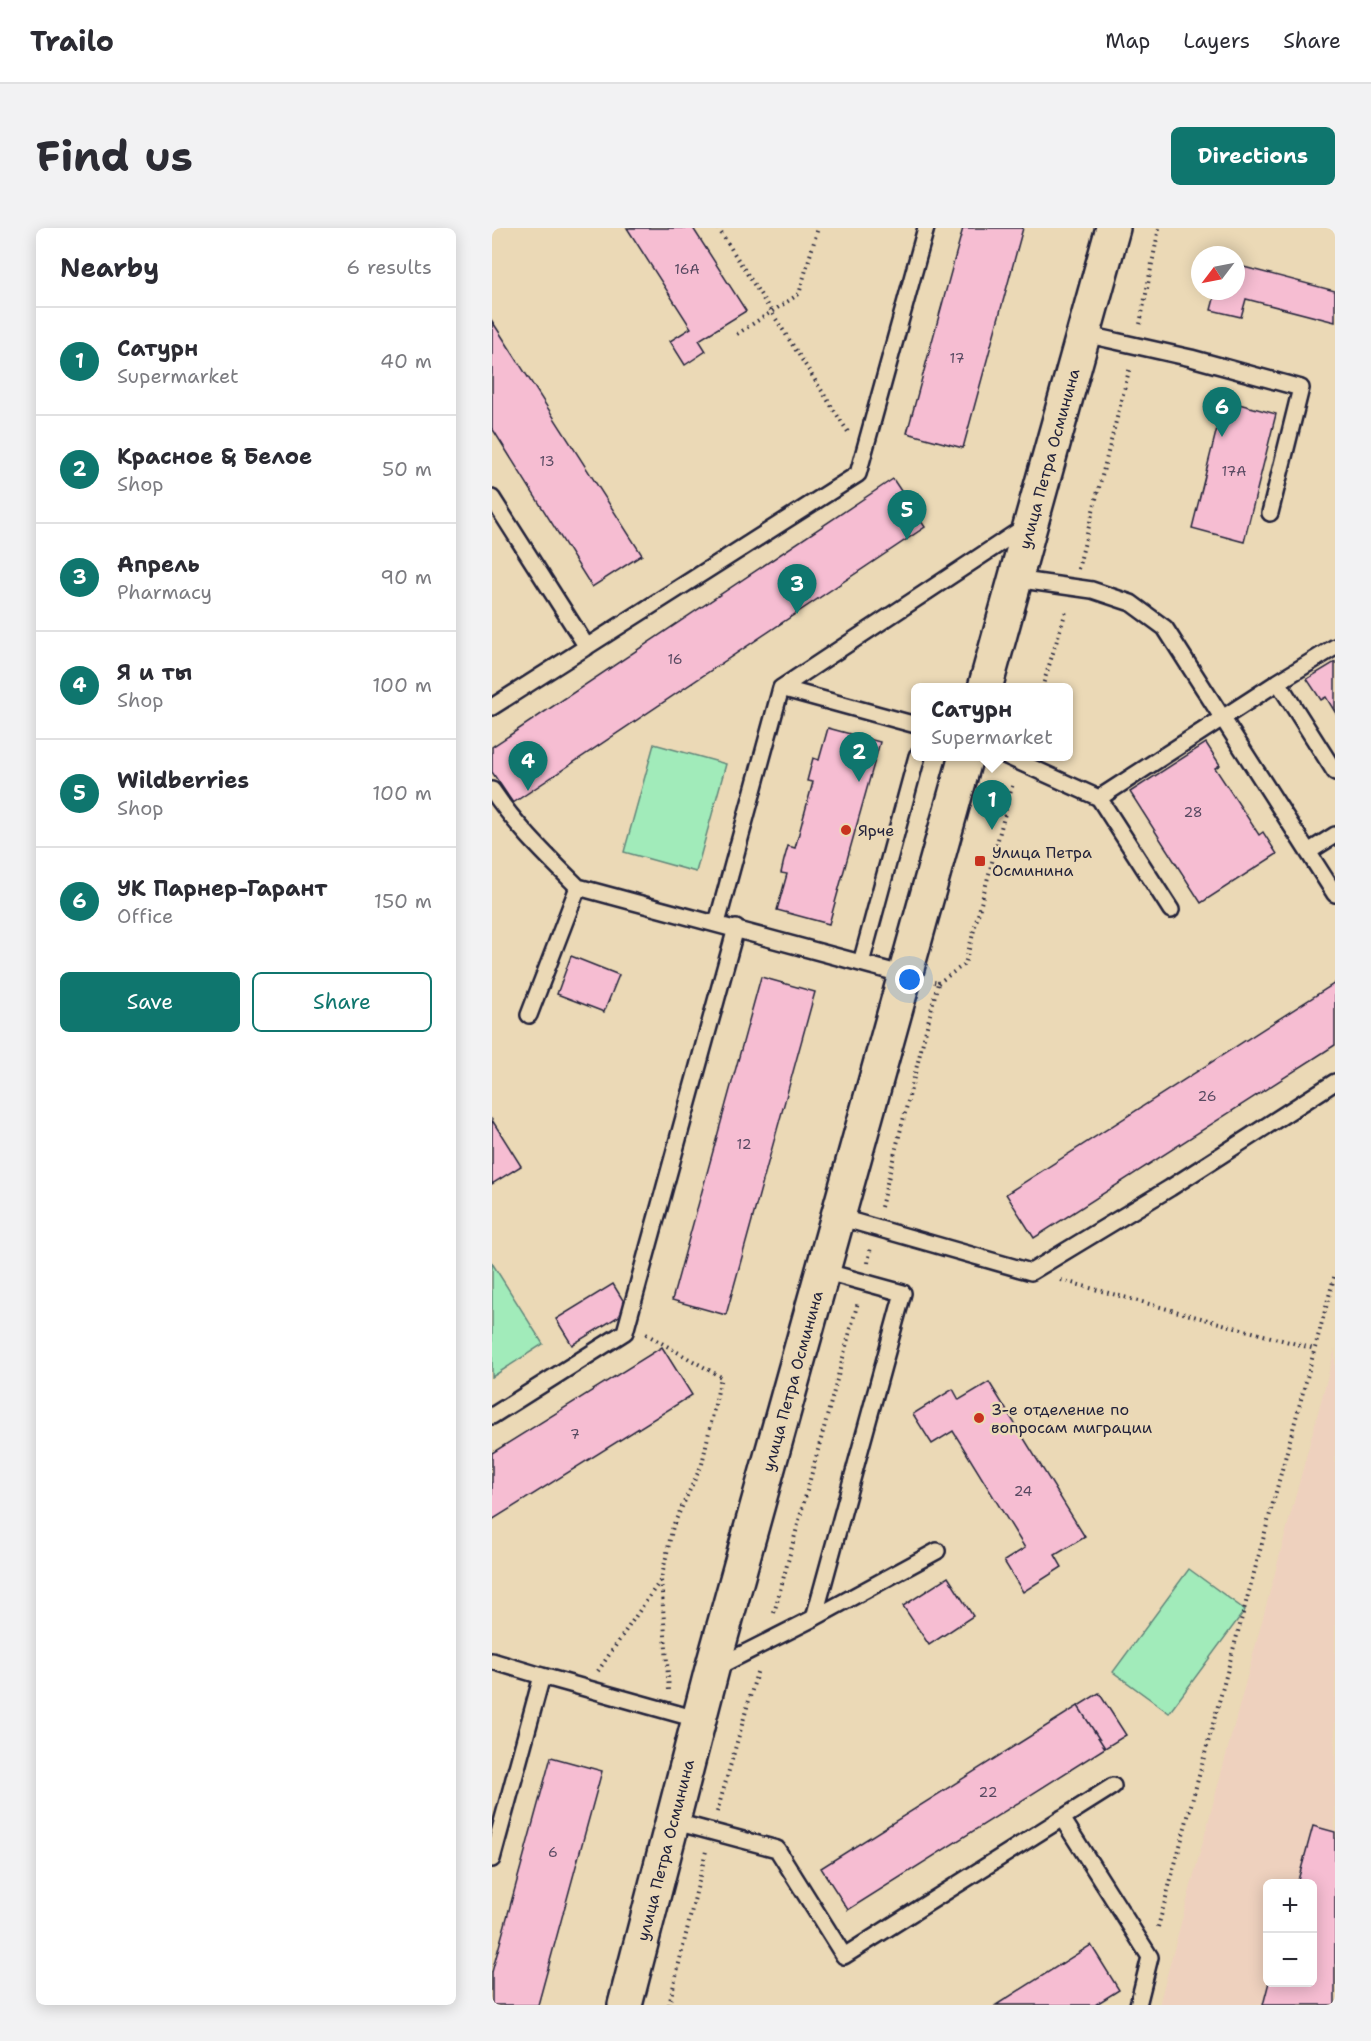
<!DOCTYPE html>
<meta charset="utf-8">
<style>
body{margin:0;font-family:"Shantell Sans",sans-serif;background:#f2f2f3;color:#2b2b33}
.controls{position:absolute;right:18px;bottom:18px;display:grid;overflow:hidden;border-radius:9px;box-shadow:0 3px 15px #0003}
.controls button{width:54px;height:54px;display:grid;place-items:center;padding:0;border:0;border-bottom:2px solid #e1e1e2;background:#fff;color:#2b2b33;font:30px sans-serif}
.compass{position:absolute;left:699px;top:18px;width:54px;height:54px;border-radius:50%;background:#fff;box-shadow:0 3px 15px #0003;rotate:238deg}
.you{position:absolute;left:418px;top:752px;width:21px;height:21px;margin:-15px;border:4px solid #fff;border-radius:50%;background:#1a73e8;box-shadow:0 0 0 9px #1a73e833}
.badge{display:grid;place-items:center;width:39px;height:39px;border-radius:50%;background:#0f766e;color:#fff;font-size:20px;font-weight:700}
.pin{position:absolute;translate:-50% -50px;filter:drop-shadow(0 2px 3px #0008)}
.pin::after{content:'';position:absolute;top:32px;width:21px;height:18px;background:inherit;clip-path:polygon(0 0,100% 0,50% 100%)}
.popup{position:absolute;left:419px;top:455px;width:162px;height:78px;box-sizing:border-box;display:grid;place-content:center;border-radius:9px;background:#fff;filter:drop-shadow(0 2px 4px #0005);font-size:20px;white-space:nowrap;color:#7c7c81}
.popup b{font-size:22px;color:#2b2b33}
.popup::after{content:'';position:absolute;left:50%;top:100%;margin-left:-12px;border:12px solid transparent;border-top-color:#fff}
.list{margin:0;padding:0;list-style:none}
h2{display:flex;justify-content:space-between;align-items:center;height:78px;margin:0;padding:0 24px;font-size:26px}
h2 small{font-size:20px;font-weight:400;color:#7c7c81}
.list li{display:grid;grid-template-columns:39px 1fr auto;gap:18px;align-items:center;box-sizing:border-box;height:108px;padding:0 24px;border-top:2px solid #e1e1e2}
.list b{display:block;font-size:22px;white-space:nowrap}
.list p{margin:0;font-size:20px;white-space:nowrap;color:#7c7c81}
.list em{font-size:20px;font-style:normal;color:#7c7c81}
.actions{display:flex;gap:12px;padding:18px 24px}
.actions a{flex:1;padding:14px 0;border:2px solid #0f766e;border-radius:9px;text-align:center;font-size:21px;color:#0f766e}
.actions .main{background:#0f766e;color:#fff}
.map{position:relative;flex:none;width:843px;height:1777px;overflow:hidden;border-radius:9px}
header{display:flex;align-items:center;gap:36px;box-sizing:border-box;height:84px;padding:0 30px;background:#fff;border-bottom:2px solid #e1e1e2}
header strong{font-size:28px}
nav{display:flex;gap:33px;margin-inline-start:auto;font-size:21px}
.intro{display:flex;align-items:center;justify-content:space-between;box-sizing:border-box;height:144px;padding:0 36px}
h1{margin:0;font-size:42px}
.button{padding:15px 27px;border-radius:9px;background:#0f766e;color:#fff;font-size:21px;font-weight:700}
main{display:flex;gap:36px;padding:0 36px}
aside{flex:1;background:#fff;border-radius:9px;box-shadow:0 3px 15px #0003}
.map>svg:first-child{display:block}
.built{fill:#eed1be;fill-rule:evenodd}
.green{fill:#a1ebba;stroke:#62867a;stroke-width:1.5}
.building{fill:#f6bdd2;stroke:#22223b;stroke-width:1.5}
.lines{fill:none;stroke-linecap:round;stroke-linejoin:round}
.lane-casing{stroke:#22223b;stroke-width:20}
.secondary-casing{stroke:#22223b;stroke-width:38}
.path{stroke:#22223b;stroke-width:4;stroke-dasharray:1.5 4.5;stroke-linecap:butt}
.lane{stroke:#ebd9b6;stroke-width:15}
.secondary{stroke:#ebd9b6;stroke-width:33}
.poi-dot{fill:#c8321e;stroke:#ebd9b6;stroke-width:2}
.labels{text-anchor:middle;stroke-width:5;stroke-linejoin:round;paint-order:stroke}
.number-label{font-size:14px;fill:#574961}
.street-label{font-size:16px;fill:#22223b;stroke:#ebd9b6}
.poi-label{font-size:16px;fill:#22223b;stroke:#ebd9b6;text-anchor:start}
</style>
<header>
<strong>Trailo</strong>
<nav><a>Map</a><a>Layers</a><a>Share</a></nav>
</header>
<div class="intro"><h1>Find us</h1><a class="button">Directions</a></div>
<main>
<aside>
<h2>Nearby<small>6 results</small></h2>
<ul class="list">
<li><span class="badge">1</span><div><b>Сатурн</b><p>Supermarket</p></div><em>40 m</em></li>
<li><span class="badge">2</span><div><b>Красное &amp; Белое</b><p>Shop</p></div><em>50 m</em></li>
<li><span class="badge">3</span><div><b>Апрель</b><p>Pharmacy</p></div><em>90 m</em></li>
<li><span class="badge">4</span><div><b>Я и ты</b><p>Shop</p></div><em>100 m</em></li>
<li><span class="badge">5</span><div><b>Wildberries</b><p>Shop</p></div><em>100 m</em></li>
<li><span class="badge">6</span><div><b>УК Парнер-Гарант</b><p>Office</p></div><em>150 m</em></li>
</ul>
<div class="actions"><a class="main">Save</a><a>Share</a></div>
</aside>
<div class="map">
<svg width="843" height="1777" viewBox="0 0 843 1777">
<rect width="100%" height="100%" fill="#ebd9b6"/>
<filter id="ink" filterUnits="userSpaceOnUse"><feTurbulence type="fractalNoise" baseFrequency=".0167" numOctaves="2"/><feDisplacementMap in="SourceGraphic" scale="12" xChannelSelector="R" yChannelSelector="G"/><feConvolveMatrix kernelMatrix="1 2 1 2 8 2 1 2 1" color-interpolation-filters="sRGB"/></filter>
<g filter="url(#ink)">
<path class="built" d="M843,1121V1777H667ZM776,1656H820V1754H776Z"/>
<path class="green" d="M162,516L234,536L204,644L132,624Z
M0,1035L51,1116L0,1149Z
M697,1341L753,1382L677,1485L621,1444Z"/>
<path class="building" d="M135,0H201L254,83L207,112L214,123L193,137L178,113L199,100Z
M471,0H531L471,220L415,205Z
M744,37L843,63V94L754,71L749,89L719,82L724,63H744Z
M0,93L150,327L100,359L0,200Z
M732,172L784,186L752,314L700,300Z
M401,251L433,299L21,575L0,544V519Z
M843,434V484L834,469L829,472L815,451Z
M336,500L388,514L337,696L285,682L295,646L289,645L292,632L296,618L303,620L321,554L315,553L321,530L327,532Z
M714,515L728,537L723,540L767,607L771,604L785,626L709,675L638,564Z
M79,728L127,747L112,784L65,766Z
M269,749L323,764L234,1087L180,1072Z
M843,755V817L542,1010L514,966Z
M0,892L29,938L0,956Z
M121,1056L137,1082L80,1117L64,1091Z
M170,1119L200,1167L0,1292V1225Z
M497,1154L593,1309L563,1327L570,1339L531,1364L512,1333L533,1320L461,1203L440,1216L421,1186L461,1161L467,1172Z
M456,1349L481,1388L437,1417L411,1378Z
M607,1465L634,1507L613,1520L586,1478Z
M586,1478L613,1520L356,1682L329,1640Z
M59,1529L110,1543L46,1777H0V1744Z
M821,1598L843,1604V1777H771L777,1754H820V1656H805Z
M599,1717L627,1762L603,1777H504Z"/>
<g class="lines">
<g class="lane-casing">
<path id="lane" d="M592,106L699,130L809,160L778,285
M0,270L95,419
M523,351L600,362L639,375L673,400L843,666
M786,454L843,419
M289,460L424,497
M0,479L366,246L434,0
M514,528L607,570
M0,562C24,598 55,628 86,659L413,747
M816,624L843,607
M679,682L607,570L786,454L843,544
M225,695L289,460L534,298
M369,735L425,528
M37,787L86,659
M346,989L539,1044L678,960L843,854
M0,1188L133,1104L244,700
M322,1390L411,1065L331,1043
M0,1433L50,1448
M223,1440L322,1390L445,1323
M570,1590L658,1729L646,1777
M180,1593L285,1621L352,1728L621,1558
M0,1631L50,1448L208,1492"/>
</g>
<g class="secondary-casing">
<g id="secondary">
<path id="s1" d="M493,460L621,0"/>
<path id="s2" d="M133,1777L220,1441L474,528"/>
</g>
</g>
<path class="path" d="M226,0L356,204
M648,96L667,0
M245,106L307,66L326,0
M586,341L638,139
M550,460L575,380
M446,755L473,736L521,555
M389,979L446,755L442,754
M376,1035L379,1018
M569,1052L823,1121
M154,1106L229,1149L210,1236L181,1298L169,1352L177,1462
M282,1385L366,1074
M106,1443L168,1353
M225,1584L266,1441
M666,1699L843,1046
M177,1777L214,1623"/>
<use href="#lane" class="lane"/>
<use href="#secondary" class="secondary"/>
</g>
</g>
<g class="poi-dot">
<circle cx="354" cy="602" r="6"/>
<rect x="482" y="627" width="12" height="12" rx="3"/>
<circle cx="487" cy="1190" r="6"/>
</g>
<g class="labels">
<g class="number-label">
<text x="195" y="46">16А</text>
<text x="465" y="135">17</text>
<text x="55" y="238">13</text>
<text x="742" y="248">17А</text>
<text x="183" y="436">16</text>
<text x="701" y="589">28</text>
<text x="715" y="873">26</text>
<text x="252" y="921">12</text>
<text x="83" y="1211">7</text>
<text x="531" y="1268">24</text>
<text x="496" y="1569">22</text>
<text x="61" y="1629">6</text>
</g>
<g class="street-label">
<text dy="6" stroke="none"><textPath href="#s1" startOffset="238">улица Петра Осминина</textPath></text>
<text dy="6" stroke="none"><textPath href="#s2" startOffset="646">улица Петра Осминина</textPath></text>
<text dy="6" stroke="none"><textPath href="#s2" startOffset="160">улица Петра Осминина</textPath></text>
</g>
<g class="poi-label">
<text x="366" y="608">Ярче</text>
<text x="500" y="630">Улица Петра<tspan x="500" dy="18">Осминина</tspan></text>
<text x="499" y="1187">3-е отделение по<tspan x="499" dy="18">вопросам миграции</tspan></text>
</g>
</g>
</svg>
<div class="controls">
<button>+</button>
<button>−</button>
</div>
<svg class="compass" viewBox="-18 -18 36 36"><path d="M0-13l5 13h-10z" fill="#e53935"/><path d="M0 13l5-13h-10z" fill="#7c7c81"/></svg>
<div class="you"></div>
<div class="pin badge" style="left:500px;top:602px">1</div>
<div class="popup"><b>Сатурн</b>Supermarket</div>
<div class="pin badge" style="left:367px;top:554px">2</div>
<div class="pin badge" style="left:305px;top:386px">3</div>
<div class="pin badge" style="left:36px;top:563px">4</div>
<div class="pin badge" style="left:415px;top:312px">5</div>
<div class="pin badge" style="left:730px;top:209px">6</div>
</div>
</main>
